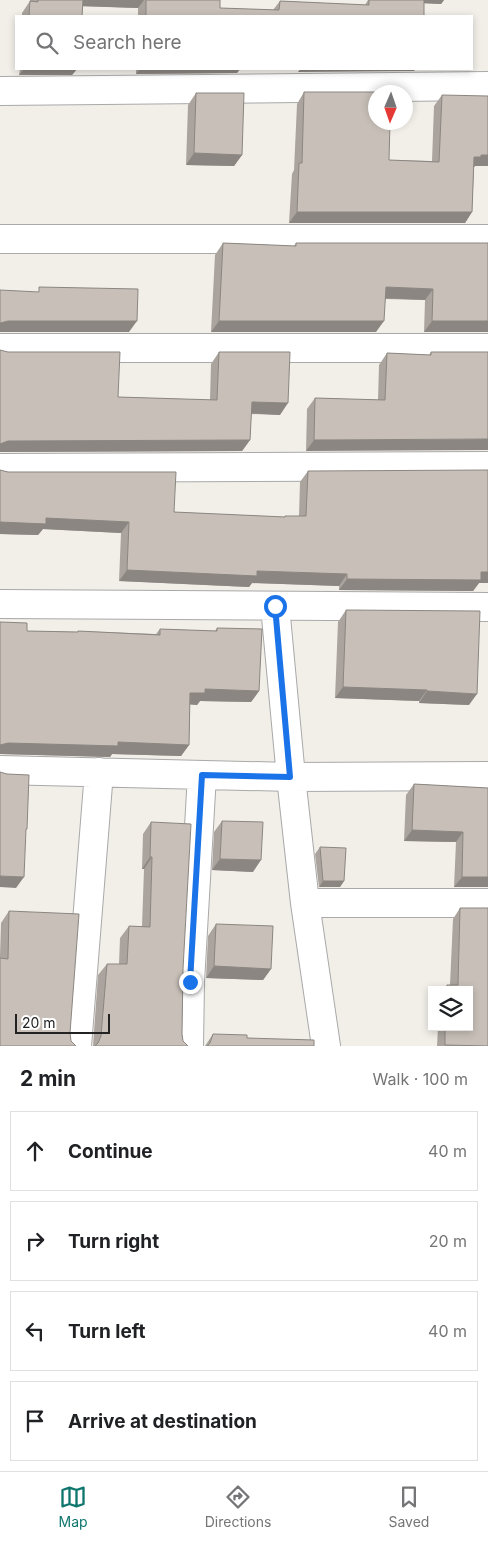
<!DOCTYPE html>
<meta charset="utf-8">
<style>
body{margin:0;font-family:Inter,sans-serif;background:#f6f6f6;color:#202124}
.controls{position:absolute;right:15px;bottom:15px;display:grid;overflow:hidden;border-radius:0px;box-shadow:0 2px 8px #0003}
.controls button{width:45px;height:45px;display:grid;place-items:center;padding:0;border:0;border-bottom:1px solid #e0e0e0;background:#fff;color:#202124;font:25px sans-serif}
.compass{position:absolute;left:368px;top:85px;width:45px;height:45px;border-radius:50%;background:#fff;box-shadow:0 2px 8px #0003;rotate:182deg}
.scale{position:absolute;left:15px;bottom:12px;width:95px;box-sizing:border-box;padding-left:5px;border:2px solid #222;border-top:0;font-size:14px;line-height:18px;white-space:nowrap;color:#222;-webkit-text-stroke:4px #fff;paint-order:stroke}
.stop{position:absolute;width:15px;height:15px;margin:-11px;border:4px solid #1a73e8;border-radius:50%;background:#fff}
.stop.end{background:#1a73e8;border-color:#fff;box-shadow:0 1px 5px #0008}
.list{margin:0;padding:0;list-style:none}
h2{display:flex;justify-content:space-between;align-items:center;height:65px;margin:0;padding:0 20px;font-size:21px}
h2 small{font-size:16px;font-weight:400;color:#757577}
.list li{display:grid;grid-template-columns:32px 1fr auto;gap:15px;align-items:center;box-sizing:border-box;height:80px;margin:0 10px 10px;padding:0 10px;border:1px solid #e0e0e0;border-radius:0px}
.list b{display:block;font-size:19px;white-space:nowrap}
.list em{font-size:16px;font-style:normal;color:#757577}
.icon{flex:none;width:28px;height:28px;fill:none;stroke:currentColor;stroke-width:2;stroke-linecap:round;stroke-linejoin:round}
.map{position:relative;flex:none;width:488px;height:1046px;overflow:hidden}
.search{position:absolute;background:#fff;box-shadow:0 2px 8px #0003;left:15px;right:15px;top:15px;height:55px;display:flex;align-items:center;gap:12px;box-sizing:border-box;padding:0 18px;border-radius:0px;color:#757577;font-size:19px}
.sheet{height:425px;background:#fff}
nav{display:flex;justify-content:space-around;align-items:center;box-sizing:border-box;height:70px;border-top:1px solid #e0e0e0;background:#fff;font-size:14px;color:#757577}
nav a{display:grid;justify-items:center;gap:2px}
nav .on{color:#0f766e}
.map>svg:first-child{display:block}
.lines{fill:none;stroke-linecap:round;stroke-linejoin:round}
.minor-casing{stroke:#a9a9a9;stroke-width:30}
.minor{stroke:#fff;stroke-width:28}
.wall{fill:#aba49e}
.shaded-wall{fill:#8b8681}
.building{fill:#c7bfb8;stroke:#8b8681}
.route{stroke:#1a73e8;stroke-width:6}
</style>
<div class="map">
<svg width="488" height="1046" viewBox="0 0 488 1046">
<rect width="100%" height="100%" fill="#f2efe9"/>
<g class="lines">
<g class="minor-casing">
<path id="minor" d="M0,91L488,86
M0,239H488
M0,348H488
M0,468L488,466
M0,604L488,607
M275,606L291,777L305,903L326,1046
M0,770L291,777L488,776
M305,903H488
M77,1046L99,772
M189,1046L190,982L202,775"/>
</g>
<use href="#minor" class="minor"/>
</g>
<path class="wall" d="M30,0H220V8L273,10L280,1L365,5L368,0H444L441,4L424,3V16H138V8L83,6L82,16H22V13L30,1Z
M20,69H77L72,75H19Z
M136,69H240L237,73L136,74Z
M304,92L389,160L432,161L434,106L442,95L475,166L474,167L472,212L465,223H289L292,174L294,170L297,104Z
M196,93L242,155L234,166L186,165L188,105Z
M223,243L294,246L296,243H488V332H424L425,300L385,299L376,332H211L215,255Z
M0,350L118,397L210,400L211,364L219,352L280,415L251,414L250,440L242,451L0,452Z
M431,352H488L306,451L307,409L315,398L378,400L379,365L387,353L429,355Z
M0,470L174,512L284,517L285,516H299L300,482L308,471L479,583L473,591L339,590V586L252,583L249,587L119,581L121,533L43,529L38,535L0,534Z
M346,610L469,705L419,703V701L335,698L338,622Z
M0,622L27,631L77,632L78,631L156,634L160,629L215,631L217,628L259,691L251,702L200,701L197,705L190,704L189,745L181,756L112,754L110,757L0,754Z
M414,784L488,788V887H454L456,842L404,841L406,795Z
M222,821L253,872L212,870L214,832Z
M151,822L183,969L182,1034L183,1041L188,1046H93L98,975L107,964H119L120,938L129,926H142L144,869H142L143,834Z
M320,847L344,881L340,887H319L315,854Z
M460,908L488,1046H437L438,1027H469V990H444L447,985H450L453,919Z
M9,911L70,1033L71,1041L0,1046V956L1,923Z
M216,924L271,969L263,980L206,978L208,936Z
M213,1034L247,1038L314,1046H205Z"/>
<path class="shaded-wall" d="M79,0H144L138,8L75,6Z
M419,0H444L441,4L417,3Z
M24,69H77L72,75H19Z
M140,69H240L237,73L136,74Z
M300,69H416L414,71L298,72Z
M194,153L242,155L234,166L186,165Z
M481,155H488V166H475L473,168L474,157Z
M297,212H472L465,223H289Z
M386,287L433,289L425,300L378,298Z
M8,321H137L129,332H0V323Z
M219,321H384L376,332H211Z
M432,321H488V332H424Z
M252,402L288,403L280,415L244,413Z
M488,439V450L306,451L314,440Z
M250,440L242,451L0,452V444L8,441Z
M46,518L129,522L121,533L43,529L38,535L0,534V522Z
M127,570L257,571L347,574L339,586L252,583L249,587L119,581Z
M481,572H488V583H479L473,591L339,590L347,579Z
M343,687L427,690L419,701L335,698Z
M205,689L259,691L251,702L200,701L197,705L183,704L190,693Z
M427,691L477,694L469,705L419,703Z
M118,742L189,745L181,756L112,754L110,757L0,754V745L8,743Z
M412,830L463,832L456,842L404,841Z
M150,857H152L144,869H142Z
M220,859L261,860L253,872L212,870Z
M0,876L24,877L16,888L0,887Z
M462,877H488V887H454Z
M323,881H344L340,887H319Z
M214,966L271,969L263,980L206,978Z"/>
<path class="building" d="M38,0H83L82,16H29L30,1L38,2Z
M146,0H220V8L279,10L280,1L369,5V0H424V16H146Z
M304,92H392H376V122H390L389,160L439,162L442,95L488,96V155H481V157H474L472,212H297L299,163H302Z
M196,93H244L242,155L194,153Z
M223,243L296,246V243H488V321H432L433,289L386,287L384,321H219Z
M39,287L138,289L137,321H8L0,323V290L39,292Z
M0,350L8,352H120L118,397L217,400L219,352H290L288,403L252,402L250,440L8,441L0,444Z
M431,352H488V439L314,440L315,398L385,400L387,353L431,355Z
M0,470L8,472H176L174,512L285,517V516H306L308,471L488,470V572H481V580L347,579V574L257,571V576L127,570L129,522L46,518V524L0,522Z
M346,610L480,611L477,694L427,691V690L343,687Z
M0,622L27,623V631L78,632V631L160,635V629L217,631V628L262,629L259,691L205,689V693H190L189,745L118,742V746L8,743L0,745Z
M0,772L7,774L29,775L27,829H26L24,877L0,876Z
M414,784L488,788V877H462L463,832L412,830Z
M222,821L263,822L261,860L220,859Z
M151,822L191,824L183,969L182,1034L183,1041L188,1046H95L98,1043L101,1036L107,964H127L129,926L150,927L152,857H150Z
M320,847L346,848L344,881H323Z
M460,908H488V1046L445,1045V1027H469V990H447V985H458Z
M9,911L79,914L70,1033L71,1041L76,1046H0V958L8,959Z
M216,924L273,926L271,969L214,966Z
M213,1034L247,1035V1038L314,1040V1046H207L210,1043Z"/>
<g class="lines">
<path class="route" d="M190,982L202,775L290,777L275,606"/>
</g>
</svg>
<div class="controls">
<button><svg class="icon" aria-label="layers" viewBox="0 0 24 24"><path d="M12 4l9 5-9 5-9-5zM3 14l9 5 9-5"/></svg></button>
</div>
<svg class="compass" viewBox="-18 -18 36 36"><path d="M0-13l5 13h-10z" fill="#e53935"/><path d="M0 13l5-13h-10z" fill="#757577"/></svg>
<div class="scale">20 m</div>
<div class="stop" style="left:275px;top:606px"></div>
<div class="stop end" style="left:190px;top:982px"></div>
<div class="search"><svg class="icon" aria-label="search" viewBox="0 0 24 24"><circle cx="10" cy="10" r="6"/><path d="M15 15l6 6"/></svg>Search here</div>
</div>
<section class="sheet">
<h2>2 min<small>Walk · 100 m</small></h2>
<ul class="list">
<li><svg class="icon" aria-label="ahead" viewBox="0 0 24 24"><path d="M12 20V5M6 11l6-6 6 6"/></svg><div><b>Continue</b></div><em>40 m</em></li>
<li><svg class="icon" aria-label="right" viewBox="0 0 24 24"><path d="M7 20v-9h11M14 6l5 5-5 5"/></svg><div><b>Turn right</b></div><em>20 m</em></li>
<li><svg class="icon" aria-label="left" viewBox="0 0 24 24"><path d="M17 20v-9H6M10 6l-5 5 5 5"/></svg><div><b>Turn left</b></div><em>40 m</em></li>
<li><svg class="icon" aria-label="arrive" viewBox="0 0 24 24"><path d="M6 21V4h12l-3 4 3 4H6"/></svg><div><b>Arrive at destination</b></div></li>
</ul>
</section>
<nav>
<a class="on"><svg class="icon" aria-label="map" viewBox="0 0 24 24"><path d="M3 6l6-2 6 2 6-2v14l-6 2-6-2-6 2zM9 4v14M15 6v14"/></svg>Map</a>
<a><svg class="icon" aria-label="directions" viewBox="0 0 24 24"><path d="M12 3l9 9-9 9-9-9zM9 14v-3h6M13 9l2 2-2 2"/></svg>Directions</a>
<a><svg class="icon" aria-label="saved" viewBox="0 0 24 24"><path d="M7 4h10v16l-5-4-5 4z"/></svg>Saved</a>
</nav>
